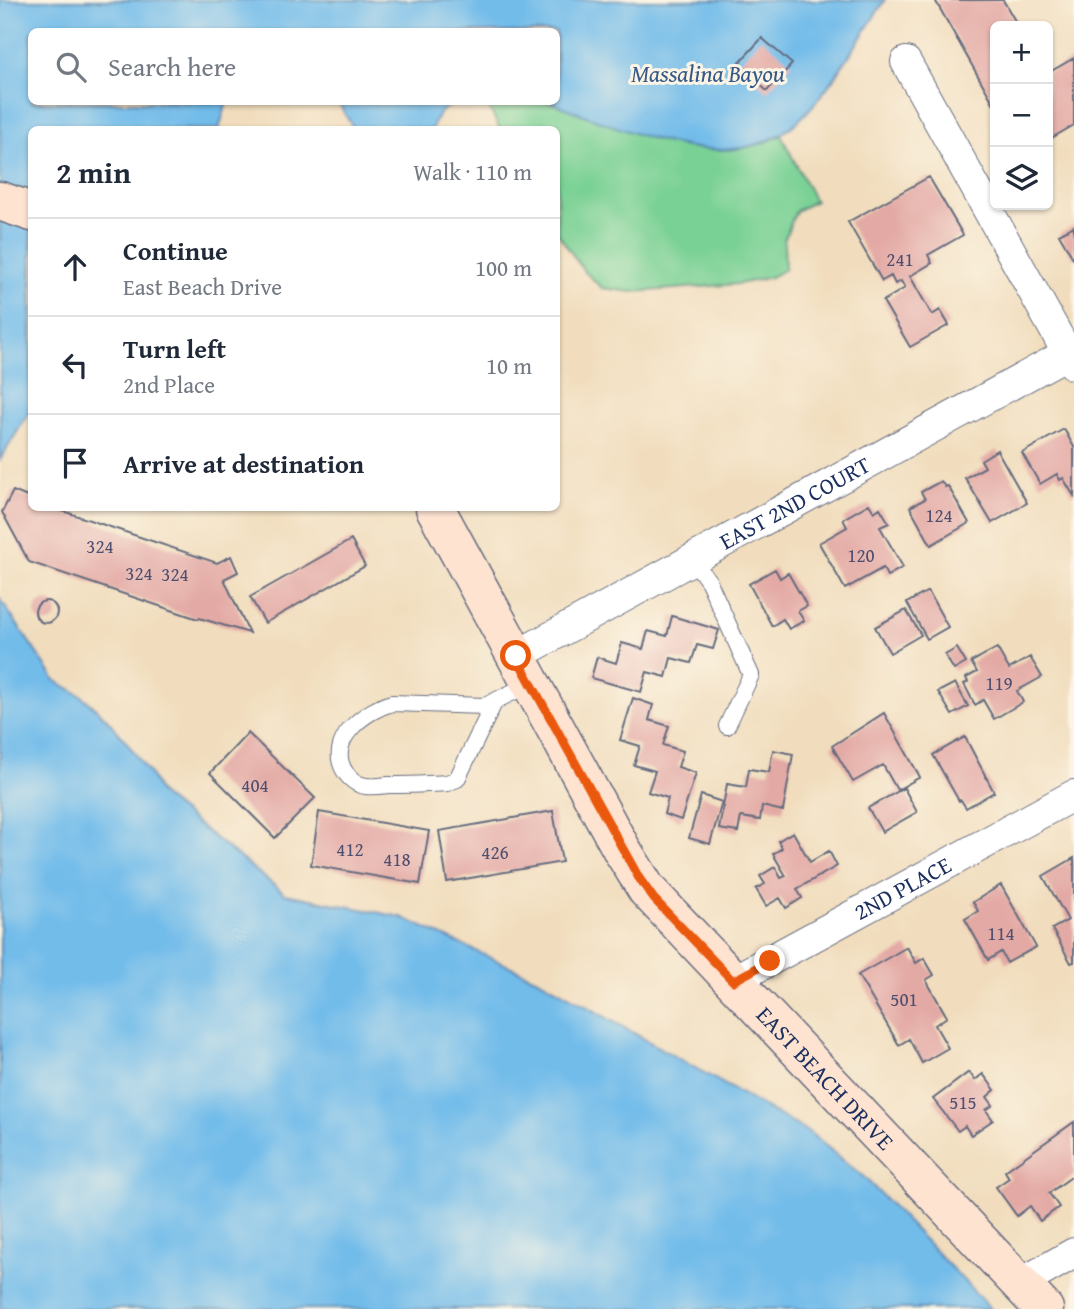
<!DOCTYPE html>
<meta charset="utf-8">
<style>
body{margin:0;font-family:"Gentium Book Plus",serif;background:#f2f2f3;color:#1f2937}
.controls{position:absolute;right:21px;top:21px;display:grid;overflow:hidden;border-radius:10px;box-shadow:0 2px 5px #0004}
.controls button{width:63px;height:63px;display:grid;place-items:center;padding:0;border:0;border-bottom:2px solid #e0e1e3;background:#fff;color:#1f2937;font:35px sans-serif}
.stop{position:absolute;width:21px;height:21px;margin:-16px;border:5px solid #ea580c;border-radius:50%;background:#fff}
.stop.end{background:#ea580c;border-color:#fff;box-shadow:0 2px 7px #0008}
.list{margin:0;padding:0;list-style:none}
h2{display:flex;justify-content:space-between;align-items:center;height:91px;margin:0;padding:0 28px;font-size:30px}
h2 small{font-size:23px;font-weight:400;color:#747a83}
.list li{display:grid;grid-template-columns:46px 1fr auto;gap:21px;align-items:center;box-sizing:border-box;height:98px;padding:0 28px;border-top:2px solid #e0e1e3}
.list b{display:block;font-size:26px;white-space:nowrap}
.list p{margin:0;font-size:23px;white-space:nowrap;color:#747a83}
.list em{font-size:23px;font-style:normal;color:#747a83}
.icon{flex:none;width:38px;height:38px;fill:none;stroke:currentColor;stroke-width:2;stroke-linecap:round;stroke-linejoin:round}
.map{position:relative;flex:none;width:1074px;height:1309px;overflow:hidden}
.search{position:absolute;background:#fff;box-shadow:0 2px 5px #0004;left:28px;top:28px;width:532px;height:77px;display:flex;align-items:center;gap:18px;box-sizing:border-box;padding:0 24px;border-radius:10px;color:#747a83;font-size:26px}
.panel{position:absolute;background:#fff;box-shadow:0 2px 5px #0004;left:28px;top:126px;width:532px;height:385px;border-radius:10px}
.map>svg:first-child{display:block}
.green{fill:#7ad195;stroke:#4a807a;stroke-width:2}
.water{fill:#72bcea;stroke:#4676a4;stroke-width:2}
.building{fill:#e3a9a4}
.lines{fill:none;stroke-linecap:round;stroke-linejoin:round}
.lane-casing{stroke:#666c7f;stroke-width:18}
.street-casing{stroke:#666c7f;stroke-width:32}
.secondary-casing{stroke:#666c7f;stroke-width:41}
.lane{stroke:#fff;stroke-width:16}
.street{stroke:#fff;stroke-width:30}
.secondary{stroke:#fee3d1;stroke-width:38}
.route{stroke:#ea580c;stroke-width:9}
.labels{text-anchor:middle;stroke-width:6;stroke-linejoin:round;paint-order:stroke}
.number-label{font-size:19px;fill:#4d4e70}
.street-label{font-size:23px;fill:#1b2f5e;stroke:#fcf5e5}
.water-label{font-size:24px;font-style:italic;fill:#355988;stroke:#fcf5e5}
</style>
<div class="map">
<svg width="1074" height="1309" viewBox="0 0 1074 1309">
<rect width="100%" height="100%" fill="#fcf5e5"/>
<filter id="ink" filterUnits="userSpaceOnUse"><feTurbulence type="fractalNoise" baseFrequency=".0143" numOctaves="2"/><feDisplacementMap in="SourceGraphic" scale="14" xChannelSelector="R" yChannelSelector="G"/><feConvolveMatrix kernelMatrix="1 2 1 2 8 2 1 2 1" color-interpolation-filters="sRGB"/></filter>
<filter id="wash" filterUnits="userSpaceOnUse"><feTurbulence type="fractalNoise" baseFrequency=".00686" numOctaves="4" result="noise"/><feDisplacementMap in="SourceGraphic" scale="28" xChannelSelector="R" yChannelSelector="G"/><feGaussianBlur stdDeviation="1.57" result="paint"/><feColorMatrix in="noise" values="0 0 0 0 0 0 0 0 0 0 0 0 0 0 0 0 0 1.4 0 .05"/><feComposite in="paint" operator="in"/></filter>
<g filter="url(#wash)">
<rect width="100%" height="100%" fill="#f1ddbd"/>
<path class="green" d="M486,102C506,102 530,98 550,102C562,105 574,111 585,115C647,137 718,169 781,135L815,201L796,211L784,240L785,269L771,277L739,284L633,292L602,288L584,271L557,232L556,130L500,129Z"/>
<path class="water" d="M0,0H885C860,37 829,93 797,122C729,183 621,127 549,102H556V32H32V102H227L219,129L32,130L31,409L0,460Z
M338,102H467C448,103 436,111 432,130L354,129Z
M0,599L55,680L82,696L104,716L125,740L150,774L160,794L285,894L401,917L540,980L810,1133L865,1178L991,1309H0Z"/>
<g id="blocks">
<path class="building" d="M935,0H1003L1018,26H995V106Z
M762,38L792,64L767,91L738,64Z
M1074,58V125L1048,140V73Z
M929,177L963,235L928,255L932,263L910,276L932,315L940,310L949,325L910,347L883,301L905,288L901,281L895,284L891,276L882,281L848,222Z
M1074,226V260L1059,234Z
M1064,429L1074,447V496L1063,478L1060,480L1057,474L1040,484L1022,453Z
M997,450L1027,503L992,523L965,478L985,467L981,460Z
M941,481L945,487L948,486L969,523L931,545L910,507L925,499L921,492Z
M13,491L32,499V508H54L217,563L231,556L238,572L224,579L249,633L199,618L198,619L29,562L2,512Z
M869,504L874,512L880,508L889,523L880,527L903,567L887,576L883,568L845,589L819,543L847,527L843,519Z
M351,540L365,566L265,623L250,597Z
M775,569L780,578L788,573L807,606L798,611L804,621L789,629L783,619L772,626L749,584Z
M928,591L948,627L927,639L907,603Z
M35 612a11 11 0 1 1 22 0a11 11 0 1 1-22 0Z
M906,610L921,635L890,653L875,627Z
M672,616L719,630L713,649L697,645L691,663L671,658L666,677L647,672L641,692L591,678L597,657L616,663L622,643L643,649L648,631L667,636Z
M957,648L966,663L954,670L945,655Z
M997,648L1009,669L1030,657L1042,677L1017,691L1023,702L994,719L983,700L975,705L964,684L968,682L966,678L977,672L971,662Z
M955,683L968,706L952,715L938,692Z
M633,698L653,705L649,720L669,726L663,745L683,751L678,767L696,773L681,820L664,814L668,798L648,792L655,771L634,765L640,746L620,740Z
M884,713L920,777L897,790L883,765L853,782L832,746Z
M248,733L315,798L275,838L210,773Z
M965,737L994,792L966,808L961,800L959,801L933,755Z
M773,750L793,754L783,811L762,806L760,820L741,817L738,832L719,829L727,784L746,787L749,769L769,772Z
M904,788L917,812L882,832L868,808Z
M701,795L722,802L710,844L689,838Z
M553,811L562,862L447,882L439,831Z
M319,812L429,831L420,884L311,865Z
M793,832L810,862L829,851L837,866L797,889L802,898L786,908L780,898L766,906L756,889L765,884L760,876L775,867L781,878L786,876L773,854L782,848L778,841Z
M1074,858V962L1071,963L1052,929L1068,920L1043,876Z
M1001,885L1036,947L1007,963L1001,952L988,960L965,919L978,911L973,902Z
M907,947L916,963L924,958L934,975L926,980L947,1017L935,1025L948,1048L922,1063L909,1039L899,1045L858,975Z
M969,1072L975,1080L983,1074L995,1090L987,1097L993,1105L986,1110L993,1120L971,1135L965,1126L958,1131L933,1099Z
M1074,1122V1175L1049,1193L1059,1207L1040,1221L1030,1206L1017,1216L996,1187L1009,1178L1005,1171Z"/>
</g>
</g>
<g filter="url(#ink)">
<use href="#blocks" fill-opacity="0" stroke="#666c7f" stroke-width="2"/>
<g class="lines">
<g class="lane-casing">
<path id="lane" d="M693,560L709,582L751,675L727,726
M494,703L457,779L447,783C427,784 408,785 388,785C381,786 373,787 366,786C357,785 350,779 345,772C325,740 366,710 392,703L485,706L531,683"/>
</g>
<g class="street-casing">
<g id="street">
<path d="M906,62L1074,365"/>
<path id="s1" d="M516,656L1074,350"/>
<path id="s2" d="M732,981L1074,795"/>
<path d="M1020,1284L1074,1253"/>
</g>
</g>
<g class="secondary-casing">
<g id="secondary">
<path d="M0,201L32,212"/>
<path id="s3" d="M435,508L622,850L647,890L1044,1309"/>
</g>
</g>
<use href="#lane" class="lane"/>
<use href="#street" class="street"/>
<use href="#secondary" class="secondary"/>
</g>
</g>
<g class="lines" filter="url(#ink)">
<path class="route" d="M516,656L639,878L654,899L733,981L770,961"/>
</g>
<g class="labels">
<g class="number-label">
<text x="900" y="266">241</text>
<text x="939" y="522">124</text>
<text x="100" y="553">324</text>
<text x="861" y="562">120</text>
<text x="139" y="580">324</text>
<text x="175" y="581">324</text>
<text x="999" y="690">119</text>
<text x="255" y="792">404</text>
<text x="350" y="856">412</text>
<text x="495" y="859">426</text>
<text x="397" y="866">418</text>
<text x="1001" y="940">114</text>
<text x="904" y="1006">501</text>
<text x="963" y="1109">515</text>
</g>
<g class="street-label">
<text dy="8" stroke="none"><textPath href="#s1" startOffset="318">EAST 2ND COURT</textPath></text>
<text dy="8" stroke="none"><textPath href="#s2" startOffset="194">2ND PLACE</textPath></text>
<text dy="8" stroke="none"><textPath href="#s3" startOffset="696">EAST BEACH DRIVE</textPath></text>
</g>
<g class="water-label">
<text x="708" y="82">Massalina Bayou</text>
</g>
</g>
</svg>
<div class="controls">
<button>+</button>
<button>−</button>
<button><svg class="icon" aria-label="layers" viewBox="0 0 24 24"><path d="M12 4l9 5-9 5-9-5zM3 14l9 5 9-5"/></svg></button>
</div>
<div class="stop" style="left:516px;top:656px"></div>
<div class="stop end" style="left:770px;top:961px"></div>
<div class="search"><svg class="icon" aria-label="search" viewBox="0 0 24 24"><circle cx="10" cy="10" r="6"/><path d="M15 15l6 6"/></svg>Search here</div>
<section class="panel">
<h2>2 min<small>Walk · 110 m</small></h2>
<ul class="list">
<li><svg class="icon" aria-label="ahead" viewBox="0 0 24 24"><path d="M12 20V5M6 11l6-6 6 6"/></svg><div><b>Continue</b><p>East Beach Drive</p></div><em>100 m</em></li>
<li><svg class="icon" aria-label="left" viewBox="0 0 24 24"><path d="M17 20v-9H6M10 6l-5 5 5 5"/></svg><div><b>Turn left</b><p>2nd Place</p></div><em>10 m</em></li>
<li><svg class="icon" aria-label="arrive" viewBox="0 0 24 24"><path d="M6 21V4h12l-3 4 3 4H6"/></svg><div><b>Arrive at destination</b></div></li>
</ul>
</section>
</div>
